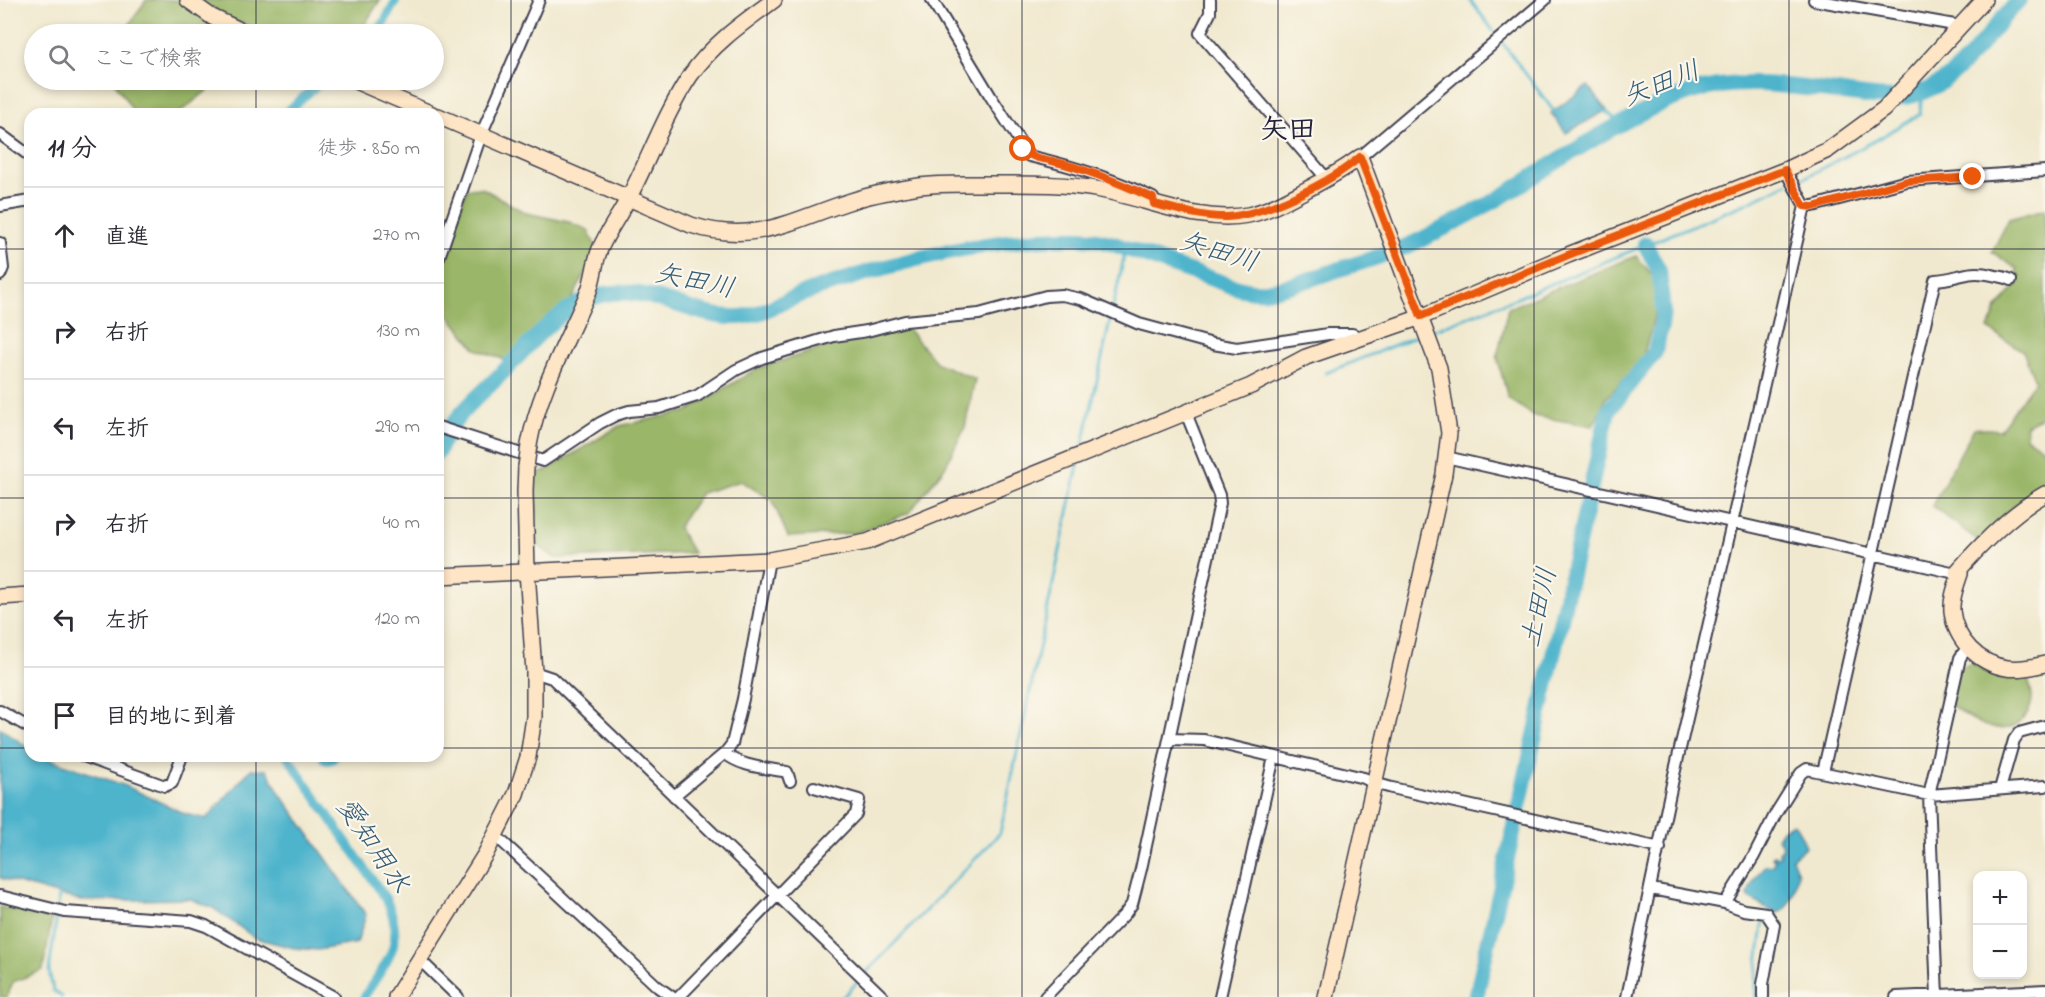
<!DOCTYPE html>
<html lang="ja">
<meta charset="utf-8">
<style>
body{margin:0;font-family:"Indie Flower","Klee One",sans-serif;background:#f2f2f3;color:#2b2b33}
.controls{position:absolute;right:18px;bottom:18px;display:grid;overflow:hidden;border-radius:12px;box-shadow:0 3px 9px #0003}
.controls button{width:54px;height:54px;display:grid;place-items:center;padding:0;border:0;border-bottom:2px solid #e1e1e2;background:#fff;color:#2b2b33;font:30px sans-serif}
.stop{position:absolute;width:18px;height:18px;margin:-14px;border:4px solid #ea580c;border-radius:50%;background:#fff}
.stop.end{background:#ea580c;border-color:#fff;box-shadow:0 2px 6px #0008}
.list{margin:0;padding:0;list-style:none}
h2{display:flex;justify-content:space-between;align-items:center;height:78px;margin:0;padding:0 24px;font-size:26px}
h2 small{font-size:20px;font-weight:400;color:#7c7c81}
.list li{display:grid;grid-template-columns:39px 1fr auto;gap:18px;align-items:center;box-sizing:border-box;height:96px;padding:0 24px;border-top:2px solid #e1e1e2}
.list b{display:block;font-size:22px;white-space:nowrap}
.list em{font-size:20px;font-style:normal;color:#7c7c81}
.icon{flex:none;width:33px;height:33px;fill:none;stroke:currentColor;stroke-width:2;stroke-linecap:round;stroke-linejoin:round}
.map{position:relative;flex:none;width:2045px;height:997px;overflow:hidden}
.search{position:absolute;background:#fff;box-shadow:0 3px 9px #0003;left:24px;top:24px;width:420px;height:66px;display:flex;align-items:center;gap:15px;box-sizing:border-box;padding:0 21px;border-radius:33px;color:#7c7c81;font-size:22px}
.panel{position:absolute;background:#fff;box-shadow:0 3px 9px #0003;left:24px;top:108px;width:420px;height:654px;border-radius:18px}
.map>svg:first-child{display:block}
.forest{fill:#9ab667;stroke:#5e6c51;stroke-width:1.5}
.water{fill:#4eb4cc;stroke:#386b84;stroke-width:1.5}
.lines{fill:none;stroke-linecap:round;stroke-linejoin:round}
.stream{stroke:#4eb4cc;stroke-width:3}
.canal{stroke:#4eb4cc;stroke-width:9}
.river{stroke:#4eb4cc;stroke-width:16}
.street-casing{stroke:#414051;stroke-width:14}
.secondary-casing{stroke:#414051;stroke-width:18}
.street{stroke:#fff;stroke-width:10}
.secondary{stroke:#fde5c5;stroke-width:15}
.secondary-bridge-casing{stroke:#414051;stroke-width:18;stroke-linecap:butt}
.secondary-bridge{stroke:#fde5c5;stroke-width:15}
.route{stroke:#ea580c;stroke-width:8}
.grid{fill:none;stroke:#22223b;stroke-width:1.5;stroke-opacity:0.55}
.labels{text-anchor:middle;stroke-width:4.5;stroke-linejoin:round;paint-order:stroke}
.water-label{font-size:27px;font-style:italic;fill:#345c75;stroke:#fbf7ec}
.quarter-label{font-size:28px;font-weight:bold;fill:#22223b;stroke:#fbf7ec}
</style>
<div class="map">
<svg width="2045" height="997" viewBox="0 0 2045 997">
<rect width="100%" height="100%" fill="#fbf7ec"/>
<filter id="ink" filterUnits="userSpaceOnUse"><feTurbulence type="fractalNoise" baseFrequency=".0167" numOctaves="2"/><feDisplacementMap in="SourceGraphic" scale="12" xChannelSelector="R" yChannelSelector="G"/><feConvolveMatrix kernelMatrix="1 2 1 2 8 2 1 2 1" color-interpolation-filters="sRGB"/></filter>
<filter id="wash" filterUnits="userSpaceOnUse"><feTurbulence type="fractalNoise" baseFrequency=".008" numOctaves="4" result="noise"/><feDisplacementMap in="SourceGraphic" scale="24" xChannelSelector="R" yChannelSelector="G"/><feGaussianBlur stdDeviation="1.35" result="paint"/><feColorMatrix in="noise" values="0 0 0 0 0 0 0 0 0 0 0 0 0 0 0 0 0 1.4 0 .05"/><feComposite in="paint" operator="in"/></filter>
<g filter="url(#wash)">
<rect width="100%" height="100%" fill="#f1e9cf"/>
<path class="forest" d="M146,0H380L365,24L352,34H266L233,20V34H123Z
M113,80H220L178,114H135Z
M482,188L526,213L569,222L588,230L596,247L591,263L570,303L540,325L508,361L476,349L448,314L438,306V275L467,189Z
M2045,209V415L2027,425L2026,437L2045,450V487L2015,505L1980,542L1932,506L1974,428L2000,430L2035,381L2023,351L1988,329L1997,308L2018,284L2017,269L1992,252L2009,219Z
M1636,256L1655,278L1656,310L1642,361L1606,398L1593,426L1534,416L1508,398L1497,357L1508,308Z
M907,328L937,363L975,379L965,427L945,467L909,513L856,533L788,537L772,500L741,481L701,493L678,527L693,553L555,558L536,544L535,474L545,471L619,426L688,411L756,369L828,346Z
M1973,663L2024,672C2032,687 2036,701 2026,715C2003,748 1961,713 1939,696L1946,672Z
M0,907L52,918L43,970L13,982L7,997H0Z"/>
<path class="water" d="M1588,86L1607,110L1566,133L1551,113Z
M0,728L30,749V756H41L126,786L185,814L206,819L251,769L267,770L280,793L366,915L357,943L318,950L294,948L255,938L213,908L190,899L81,901L0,878Z
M1793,823L1796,825L1806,846L1792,858L1798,873C1796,885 1790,913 1775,913L1749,898L1748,894C1751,884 1758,871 1766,865L1772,866L1775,860L1772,857L1774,855L1777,857L1780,856L1779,852L1783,848L1781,842L1777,838L1782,830Z"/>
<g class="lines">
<path class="stream" d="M1470,0L1556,114
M1603,109L1622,125
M1794,181L1808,176L1878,139L1920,114L1922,92
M1431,331L1517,298L1745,204L1788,183
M1326,373L1422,334
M1082,449L1126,248
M58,908L59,893
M57,914L49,971L53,990L62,997
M843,997L1000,833L1079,461
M1756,997V978L1764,918"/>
<path class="canal" d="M374,34L383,24L396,0
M284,114L323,80
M287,756L386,899C407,943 387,961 364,997"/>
<path class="river" d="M438,452C451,418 474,401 498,377C528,348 551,313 592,298C643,278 688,319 738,317C756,316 772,307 788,300C804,293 821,287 838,282C915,256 998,237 1081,238C1107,239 1132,251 1157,260C1176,267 1196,273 1215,280C1232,286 1248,293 1266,291C1289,288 1313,278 1334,271C1362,262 1391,254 1418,241C1444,229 1470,214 1496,200C1558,162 1620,117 1689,93C1733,78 1784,85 1829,91C1869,96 1904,107 1940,83C1973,61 1992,27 2019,0
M327,757L331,756
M1476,997L1608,411L1655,352L1661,326L1663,313L1659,270L1645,244"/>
</g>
</g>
<g filter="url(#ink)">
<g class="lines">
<g class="street-casing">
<path id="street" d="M932,0L991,97L1029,156C1072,166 1113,178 1153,198
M1210,0V13L1200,33L1327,179
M1814,0L1960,26
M0,134L30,156
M1360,157L1545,0
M0,206L30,201
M1805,206H1813L1907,181L2045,171
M0,243L3,268L0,275
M438,260L481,135L539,0
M438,427L543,461L600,423L616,415L629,411L659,408L697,396L736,370L762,358L834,336L867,331L905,321L979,314L1046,296L1062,295L1081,299L1139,324L1213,344L1237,348L1328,334H1352L1362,338
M1446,457L1960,574
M534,672L552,678L883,997
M0,711L30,728
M1169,739L1204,740L1364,778L1374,783L1392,788L1660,848
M725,753C740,767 767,768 787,772L790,781
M83,756L165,786L172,783L182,756
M1823,772L1935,280C1959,279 1966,269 1992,275C1999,277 2004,276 2011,280
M2000,789L2014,740L2019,733L2045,726
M674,796L725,753L732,744L743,699L769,560
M495,835L658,987L672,997
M1651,889L1725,903L1744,910L1766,913L1774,925L1763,984V997
M0,896L65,912L191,921L206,926L334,997
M1725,903L1754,856L1776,813L1801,773L1807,769L1929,795L2045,786
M419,959L458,997
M679,997L856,814L859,800L814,787
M1045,997L1125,914L1132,904L1141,869L1220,503L1219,495L1186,413
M1220,997L1274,757
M1627,997L1673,779L1805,206L1785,170
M1896,997L2045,990
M1937,997L1929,795L1960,658L1968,646"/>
</g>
<g class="secondary-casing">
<path id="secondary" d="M188,0L212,17L248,34
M353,80L432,114
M438,116L691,225C754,245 790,221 848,202C871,194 895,190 919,186C942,183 965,184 987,184C1025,184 1063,183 1101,190C1148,199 1199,224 1248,215C1268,211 1287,200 1306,190C1324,180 1344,170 1360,157L1439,368L1449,433L1444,474L1326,997
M529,445C538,393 567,341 588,293C594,279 594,263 600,249C608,230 620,215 629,197C650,157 665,114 690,76C712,44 744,22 774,0
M2045,494C2012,513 1982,543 1957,572L1960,574C1956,586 1951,598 1952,611C1955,640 1979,664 2007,668C2020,670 2033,667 2045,664
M438,576L769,560L867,542L1251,386L1306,357L1421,317L1568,255L1785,170L1828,150L1884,109L1984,0
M0,597L30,595
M396,997L486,853L516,794L528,757L534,717V672L527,571L525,491L526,467"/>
</g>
<use href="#street" class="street"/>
<use href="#secondary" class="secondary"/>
<g class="secondary-bridge-casing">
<path id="secondary-bridge" d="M526,467L529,445"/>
</g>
<use href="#secondary-bridge" class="secondary-bridge"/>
</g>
</g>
<g class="lines" filter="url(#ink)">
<path class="route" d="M1023,149C1031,158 1040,158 1052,161C1087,169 1120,183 1153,198L1154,204C1177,209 1203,218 1227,217C1265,215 1331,182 1360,157L1421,316L1568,255L1785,170L1804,206L1813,207L1907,181L1973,177"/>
</g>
<path class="grid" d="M256,0V34M511,0V997M767,0V997M1022,0V997M1278,0V997M1534,0V997M1789,0V997M256,80V114M0,249H30M438,249H2045M0,498H30M438,498H2045M0,748H30M438,748H2045M256,756V997"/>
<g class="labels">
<g class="water-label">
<text transform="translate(1661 83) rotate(-21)" y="9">矢田川</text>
<text transform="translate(1219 251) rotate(17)" y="9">矢田川</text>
<text transform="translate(695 280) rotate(12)" y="9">矢田川</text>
<text transform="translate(1538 607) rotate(-77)" y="9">土田川</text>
<text transform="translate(374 845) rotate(56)" y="9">愛知用水</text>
</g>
<g class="quarter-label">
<text x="1288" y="138">矢田</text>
</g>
</g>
</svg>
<div class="controls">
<button>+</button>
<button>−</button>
</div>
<div class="stop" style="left:1023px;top:149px"></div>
<div class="stop end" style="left:1973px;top:177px"></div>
<div class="search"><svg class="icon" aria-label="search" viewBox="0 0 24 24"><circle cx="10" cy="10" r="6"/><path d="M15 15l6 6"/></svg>ここで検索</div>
<section class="panel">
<h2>11 分<small>徒歩 · 850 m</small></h2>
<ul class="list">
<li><svg class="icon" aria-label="ahead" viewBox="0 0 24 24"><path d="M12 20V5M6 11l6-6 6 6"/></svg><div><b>直進</b></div><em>270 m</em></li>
<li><svg class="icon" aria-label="right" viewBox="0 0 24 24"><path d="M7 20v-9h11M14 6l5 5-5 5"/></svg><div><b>右折</b></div><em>130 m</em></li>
<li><svg class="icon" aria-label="left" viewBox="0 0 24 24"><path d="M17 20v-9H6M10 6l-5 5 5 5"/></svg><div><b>左折</b></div><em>290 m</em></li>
<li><svg class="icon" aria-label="right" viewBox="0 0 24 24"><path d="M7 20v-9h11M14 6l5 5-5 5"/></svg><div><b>右折</b></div><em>40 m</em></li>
<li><svg class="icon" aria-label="left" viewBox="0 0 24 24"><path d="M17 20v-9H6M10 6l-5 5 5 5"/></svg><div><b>左折</b></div><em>120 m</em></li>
<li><svg class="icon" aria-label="arrive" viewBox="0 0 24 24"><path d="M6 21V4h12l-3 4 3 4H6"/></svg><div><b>目的地に到着</b></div></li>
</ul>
</section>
</div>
